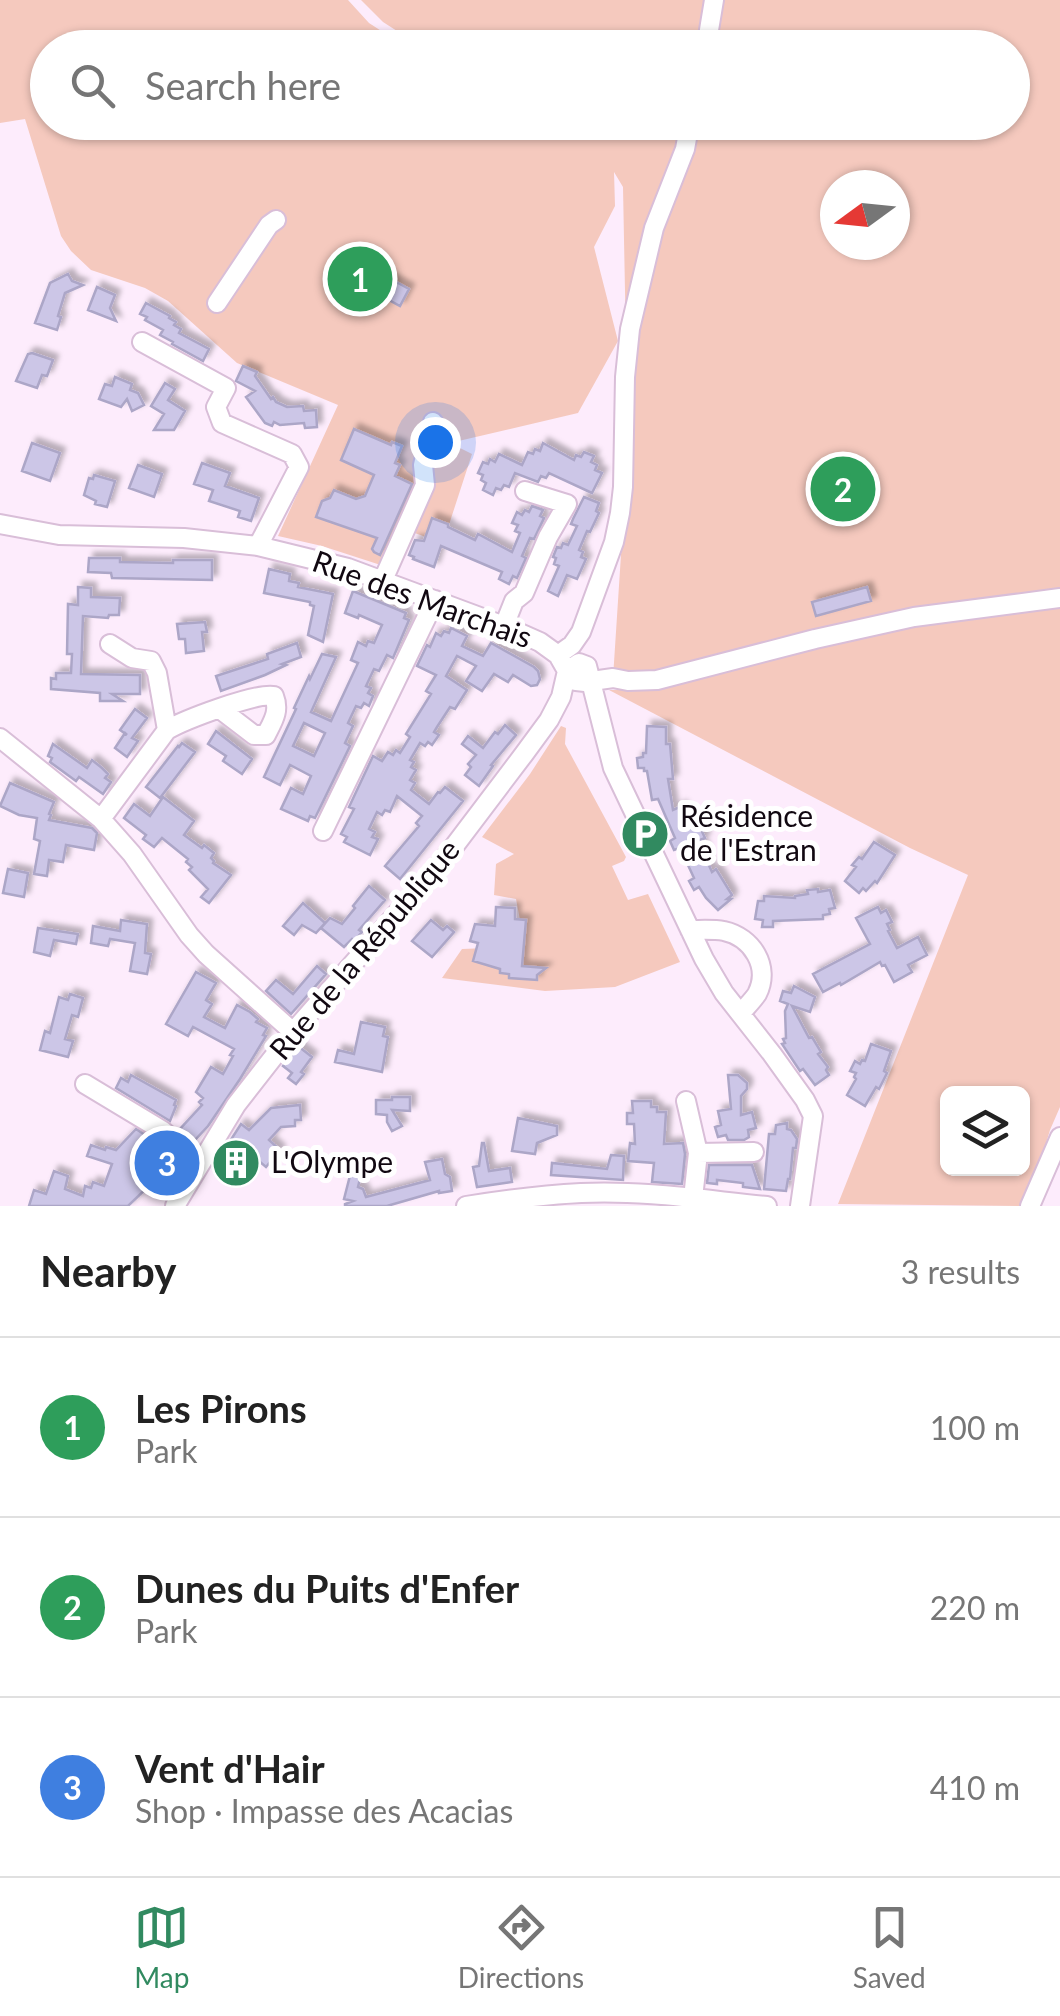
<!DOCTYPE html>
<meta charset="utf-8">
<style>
body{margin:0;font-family:Lato,sans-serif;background:#f2f2f2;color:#222}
.controls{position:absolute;right:30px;bottom:30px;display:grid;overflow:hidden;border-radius:15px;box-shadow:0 2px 8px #0004}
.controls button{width:90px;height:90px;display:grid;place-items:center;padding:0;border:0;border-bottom:2px solid #e0e0e0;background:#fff;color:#222;font:50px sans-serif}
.compass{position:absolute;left:820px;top:170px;width:90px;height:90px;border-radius:50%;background:#fff;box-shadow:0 2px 8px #0004;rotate:255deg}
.you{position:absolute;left:435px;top:442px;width:35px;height:35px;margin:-25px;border:8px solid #fff;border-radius:50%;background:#1a73e8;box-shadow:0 0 0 15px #1a73e833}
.badge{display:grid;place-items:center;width:65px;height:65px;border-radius:50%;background:#318a60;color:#fff;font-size:32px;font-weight:700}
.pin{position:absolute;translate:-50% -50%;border:5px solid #fff;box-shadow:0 2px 10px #0006}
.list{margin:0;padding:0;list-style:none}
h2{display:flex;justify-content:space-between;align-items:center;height:130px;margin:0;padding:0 40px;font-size:42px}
h2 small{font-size:32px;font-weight:400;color:#767676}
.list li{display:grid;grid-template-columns:65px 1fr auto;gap:30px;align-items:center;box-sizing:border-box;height:180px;padding:0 40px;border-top:2px solid #e0e0e0}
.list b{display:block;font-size:38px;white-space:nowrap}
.list p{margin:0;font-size:32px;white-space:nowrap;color:#767676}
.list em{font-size:32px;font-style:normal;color:#767676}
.icon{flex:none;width:55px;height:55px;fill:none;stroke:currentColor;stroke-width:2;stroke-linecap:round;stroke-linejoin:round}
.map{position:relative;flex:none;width:1060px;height:1206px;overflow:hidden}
.search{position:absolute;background:#fff;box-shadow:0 2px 8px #0004;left:30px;right:30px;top:30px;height:110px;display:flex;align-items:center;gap:25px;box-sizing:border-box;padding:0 35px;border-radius:55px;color:#767676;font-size:38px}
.sheet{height:670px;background:#fff}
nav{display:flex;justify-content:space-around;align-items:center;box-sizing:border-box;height:140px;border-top:2px solid #e0e0e0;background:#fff;font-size:28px;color:#767676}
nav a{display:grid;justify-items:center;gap:5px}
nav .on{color:#318a60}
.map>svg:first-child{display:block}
.green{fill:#f5c9be;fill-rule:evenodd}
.building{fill:#ccc6e7;stroke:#aca6c7;stroke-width:2.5;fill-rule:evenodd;filter:url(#shadow)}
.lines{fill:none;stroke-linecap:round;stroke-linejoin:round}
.minor-casing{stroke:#d9bed8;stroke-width:22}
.minor{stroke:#fff;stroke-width:18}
.labels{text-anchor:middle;stroke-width:10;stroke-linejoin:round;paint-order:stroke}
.street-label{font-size:30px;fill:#110811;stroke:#fff}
.poi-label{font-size:30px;fill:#110811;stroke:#fff;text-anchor:start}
</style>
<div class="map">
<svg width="1060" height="1206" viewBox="0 0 1060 1206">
<defs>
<filter id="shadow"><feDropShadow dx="5" dy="-5" stdDeviation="2.5" flood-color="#0004"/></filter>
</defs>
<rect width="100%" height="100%" fill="#fdecfc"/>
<path class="green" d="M0,0H348L369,23L406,47L48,48V122H534L556,134L541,123L1012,122V48L422,47L383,22L361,0H1060V1107L1050,1130L1027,1206L838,1204L968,875L910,848L609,690H634L613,678L628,447L623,187L614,172L615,206L594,247L618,341L578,413L450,443L472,454L443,543L409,531L396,570L322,546L278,536L338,405L237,363L168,301L145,288L91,270L71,251L61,236L25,119L0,123ZM835,185H895V245H835ZM948,1094H1022V1168H948Z
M561,726L566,728L565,744L626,857L624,861L612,866L628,900L648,894L680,962L615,987L545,991L442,978L462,949L487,948L520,920L516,899L494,895L496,864L514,854L482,837L530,774Z"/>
<path class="building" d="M356,260L409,289L400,306L347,277Z
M68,274L72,281L83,285L65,293L58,316L61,317L57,330L35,323L50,283Z
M97,287L115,295L110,308L116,321L88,310Z
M146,303L170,316L169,318L176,322L174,325L181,329L179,333L209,349L203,361L172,344L173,342L160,335L163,330L145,320L147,317L140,314Z
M32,353L53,360L47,376L42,375L37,388L16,381L28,354Z
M243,366L257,372L255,376L271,399L273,397L276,402L287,407L303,406L304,411L316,410L317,427L305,428L304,423L280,425L274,422L272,426L265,423L246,397L255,391L236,381Z
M115,377L132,384L130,390L138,393L144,405L132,411L127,399L121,407L99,399L105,384L112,386Z
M165,383L175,389L168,400L185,411L174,430H154L164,414L151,406Z
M354,429L391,445L392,442L402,446L395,463L400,465L395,476L412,484L380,555L374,552L372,549L377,538L316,517L322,501L330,498L334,490L356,499L365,496L374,475L341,460Z
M32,443L60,453L50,481L22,471Z
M543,443L574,460L576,455L581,457L584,452L594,456L591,462L597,465L595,470L602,473L592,493L549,473L546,478L541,476L538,482L515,473L509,487L504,485L501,490L496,488L493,495L483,490L486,483L481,480L483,475L478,473L483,462L488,464L490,459L495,462L499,454L522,465L528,452L533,454L535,449L540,451Z
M202,463L230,473L225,486L259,498L251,521L238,517L240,511L209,501L213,490L194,484Z
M138,465L162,474L154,497L129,488Z
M94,475L115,481L107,507L95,504L96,501L84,495L89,478L93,479Z
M584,497L599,503L596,511L599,513L590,532L587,531L579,550L583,552L581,557L586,559L577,579L567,575L558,596L548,591L559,566L554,564L556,558L553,557L557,547L561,548L563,543L568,545L577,526L571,524L573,519Z
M532,506L543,510L540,516L544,518L534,539L530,538L522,556L526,558L517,578L513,576L509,584L499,579L502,572L441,546L434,567L413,559L414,557L409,555L415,540L424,541L432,518L448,524V527L475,540L478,534L512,552L520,533L515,531L518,525L512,523L517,512L522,515L525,510L529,512Z
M89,558H120V562L173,563V560H212V580L112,578L111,573L88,572Z
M269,569L290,574L289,581L299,583L298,587L333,594L323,642L308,635L314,606L310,605V602L264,593Z
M78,587L91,588V597L120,598L119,615H109L108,618L83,616L81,674L140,675V694H112L123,701H100V693L51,689V678L56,679V673H71L72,654H67L68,604L78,605Z
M867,587L871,601L816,616L812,602Z
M353,591L406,613L404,618L409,620L393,658L387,655L379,671L374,669L366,686L371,688L368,693L373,696L369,706L364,703L361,708L356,706L348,723L353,726L345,743L350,746L315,818L310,816L308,821L281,809L291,788L303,794L311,776L290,765L280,785L264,777L296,709L294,708L309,676L310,679L322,654L336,657L311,712L331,721L358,663L351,660L358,642L366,646L368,641L374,643L382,625L359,615L358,618L345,613ZM304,723L325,733L314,756L293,746Z
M205,622L207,632H202L204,651L186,653L185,639H179L177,624Z
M451,628L467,636L462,646L483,656L491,643L534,667L538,671L540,679L537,685L531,686L513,675L508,682L494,674L482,691L466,681L476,666L457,656L446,676L467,690L455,709L450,707L437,727L434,732L439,735L432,745L428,742L425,746L420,743L410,760L414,762L411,767L416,770L410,780L415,783L411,790L429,804L438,792L440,793L445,787L463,801L400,879L385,866L419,826L416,823L422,816L397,796L390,812L385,810L382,815L377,812L369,829L375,832L372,837L378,839L370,855L344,842L347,837L341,834L354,809L349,807L373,756L382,761L388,752L393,755L396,750L400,753L410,737L406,734L431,694L426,691L436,675L417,666L427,645L430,647L436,633L441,636L444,631L449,633Z
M297,643L301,657L282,664L286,665L265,675L221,691L216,676L268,659L267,654Z
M135,709L147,718L132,738L138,741L127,757L115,748L125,733L127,735L120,730Z
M505,725L516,735L491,765L493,766L479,786L465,775L471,767L468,764L476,755L462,744L468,736L483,748L495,732L498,734Z
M647,726L666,727V744H670L673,779H668L673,810L682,806L688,820L692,818L696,826L699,825L705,838L700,840L705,851L703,852L712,872L716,869L732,895L727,899H731L718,910L706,898L699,887L694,890L689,881L694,878L680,848L674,850L670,841L675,838L658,799L652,800L647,771H644V768H638L637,758L643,757V753H646Z
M216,731L252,759L242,774L223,761L226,756L208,744Z
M182,743L195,752L160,798L146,787L178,746L179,747Z
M53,744L87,768L92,760L102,768L108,774L105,778L111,782L103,794L79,777L76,781L50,762L52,758L48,756Z
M10,783L54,802L49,814L51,815L49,820L92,828L97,833L94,850L66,845L63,862L49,860L47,876L34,874L40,841L34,839L37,818L19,815L0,806Z
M163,797L194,821L184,835L202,848L204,845L214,853L211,858L214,861L213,863L231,875L209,903L201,897L208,889L189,870L192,867L186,862L188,859L162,838L154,847L143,839L146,835L124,818L134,804L150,816Z
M874,842L895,855L877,883L875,881L866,891L863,888L859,893L845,881L856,867L852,865L859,857L862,859Z
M8,869L28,873L24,897L3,893Z
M369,886L385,900L359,930L362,932L354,941L352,939L344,947L321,928L330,918L342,924L355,908L353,906Z
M818,889V892L830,890L835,908L829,909L830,914L823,915V919L773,921V927H762L763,920L755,919L758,901H764V896L795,898V896L808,894L807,890Z
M303,903L325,923L316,933L302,925L294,935L283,926Z
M496,907L515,908V919L526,920L522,966L546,968L537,975V980L509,978V974L500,973V969L473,961L478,943L470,941L475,924L495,926Z
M878,907L881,913L886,910L892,922L887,924L890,930L888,931L897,948L918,937L927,955L908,965L912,972L894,982L885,965L882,966L880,962L841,985L840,983L823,992L813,974L870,944L856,918Z
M121,920L147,924L145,953L151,954L147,974L130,971L135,943L110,939L108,946L91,943L93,926L120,931Z
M431,920L443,930L447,926L454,932L432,957L412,941Z
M38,928L78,934L76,944L54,940L50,956L34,952Z
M317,966L326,974L291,1014L266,991L276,980L293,994Z
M196,972L216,983L206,1000L212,1004L204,1017L225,1028L237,1005L250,1012L258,1019L256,1022L267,1028L263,1035L266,1036L240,1079L208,1126L194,1141L180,1129L202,1105L199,1102L203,1098L196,1092L211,1067L223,1074L233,1056L230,1055L234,1049L193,1027L188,1036L166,1024Z
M794,986L815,997L810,1012L792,1006L809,1038L812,1037L821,1052L818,1054L828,1067L826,1070L829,1075L815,1085L803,1069L800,1071L782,1044L785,1043L783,1039L786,1038L785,1011L788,1004L780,1001L783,991L791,993Z
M70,994L83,998L78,1017L72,1015L65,1039L73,1041L68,1057L40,1050L45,1031L50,1033L59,997L68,1000Z
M361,1022L385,1027L383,1036L388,1037L382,1072L335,1062L338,1050L354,1054Z
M871,1044L891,1051L884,1071L887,1073L879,1089L876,1087L865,1106L847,1095L856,1079L854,1077L856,1073L850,1071L855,1061L860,1064L862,1060L865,1061Z
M298,1046L312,1057L301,1072L304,1074L296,1084L288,1078L292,1073L283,1066Z
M131,1075L176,1100L174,1105L176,1106L170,1121L116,1088L121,1078L128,1082Z
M728,1075H738L747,1083V1089L741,1096V1115L752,1112L756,1128L748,1130L749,1137L744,1140H728L726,1135L718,1137L715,1127L721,1125L718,1111L731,1109Z
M392,1097H410V1111L392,1110L402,1126L392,1131L387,1122V1115L376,1114V1100H392Z
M632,1101H651V1107H657V1112H666L664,1144L683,1143L685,1154L682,1184L652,1182L654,1163L628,1161L630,1143L635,1144L634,1124H627V1113H633Z
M300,1105L301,1120H295V1126L281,1127L269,1140L280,1150L266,1167L259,1161L255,1166L253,1164L236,1185L214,1166L241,1124L249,1130L271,1108Z
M518,1118L557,1126V1135L537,1143L535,1154L512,1151Z
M787,1123V1129L791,1130L797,1139L796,1148H793L790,1179H788L786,1191L764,1189L769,1134H775L776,1125Z
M136,1129L160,1145L156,1157L164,1148L177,1159L128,1206H29L34,1190L46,1194L54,1171L68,1176L65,1189L83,1196L85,1186L91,1188L93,1182L104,1186L112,1164L87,1156L91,1145L105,1150L106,1147L116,1150Z
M482,1143H484L489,1171L510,1168L512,1182L477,1187L473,1167L479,1166Z
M611,1155L624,1156L623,1180L551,1175L552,1163L607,1169Z
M442,1159L445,1174L450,1177L452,1191L439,1193V1191L387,1206H345V1204L353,1201L344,1199L353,1164L363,1166L358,1187L363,1189L366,1197L430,1180L425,1162Z
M709,1165H752L760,1189L743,1187V1183L717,1180V1184L707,1183Z"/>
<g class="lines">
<g class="minor-casing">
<path id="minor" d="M706,48L714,0
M217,303L269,225L276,220
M142,342L226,388L216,407L222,423L292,454L299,467L258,546
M0,524L59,535L184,538L258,546L348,568L504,626L540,642L558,655L570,676L576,681L585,682L613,678L628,681L657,680L815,639L914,617L1060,598
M383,580L425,485L423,465L433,422
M504,626L514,601L524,593L548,537L567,504L525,491
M110,644L132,658L151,661L157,673L167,730
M558,655L572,645L581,632L614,542L620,513L623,487L625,377L630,329L654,228L685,149L690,122
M567,671L579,663L587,666L613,768L704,959L724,993L772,1054L805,1100L813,1116L800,1206
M0,738L101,819L132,854L189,935L206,954L293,1032
M101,819L167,730C184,720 257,692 274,696C280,711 273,721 266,735H254L220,709
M323,831L435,600
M690,930C701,930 713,929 724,931C752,937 771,967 757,994C753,1000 746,1007 741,1013
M85,1084L163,1131L200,1163
M686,1101L698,1153L693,1198
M698,1153L754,1152
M175,1206L236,1105L293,1032L443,861L524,754L549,720L561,697L567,671
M466,1206C504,1200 542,1195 581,1193C643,1190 705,1200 767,1206
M1030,1206L1060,1137"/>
</g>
<use href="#minor" class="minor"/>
</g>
<defs>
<g id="parking-disc" transform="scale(2.5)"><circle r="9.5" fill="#318a60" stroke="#fff"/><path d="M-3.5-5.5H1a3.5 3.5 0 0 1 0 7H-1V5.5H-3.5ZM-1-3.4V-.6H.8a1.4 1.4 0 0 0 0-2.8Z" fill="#fff"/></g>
<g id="building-disc" transform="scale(2.5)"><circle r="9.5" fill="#318a60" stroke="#fff"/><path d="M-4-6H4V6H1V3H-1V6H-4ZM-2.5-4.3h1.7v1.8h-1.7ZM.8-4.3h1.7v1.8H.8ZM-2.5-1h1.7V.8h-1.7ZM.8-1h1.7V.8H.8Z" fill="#fff"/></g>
</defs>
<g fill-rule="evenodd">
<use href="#parking-disc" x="645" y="834"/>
<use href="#building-disc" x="236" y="1163"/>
</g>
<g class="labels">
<g class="street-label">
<text transform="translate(422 600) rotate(20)" y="10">Rue des Marchais</text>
<text transform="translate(365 950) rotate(-50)" y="10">Rue de la République</text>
</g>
<g class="poi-label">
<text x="680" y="827">Résidence<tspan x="680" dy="34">de l'Estran</tspan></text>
<text x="271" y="1173">L'Olympe</text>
</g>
</g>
</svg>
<div class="controls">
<button><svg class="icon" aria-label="layers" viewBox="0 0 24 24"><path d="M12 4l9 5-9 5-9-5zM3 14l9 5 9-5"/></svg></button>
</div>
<svg class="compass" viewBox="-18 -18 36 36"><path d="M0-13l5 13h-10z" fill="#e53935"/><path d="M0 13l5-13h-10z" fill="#767676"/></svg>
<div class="you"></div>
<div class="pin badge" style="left:360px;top:279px;background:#2e9e5b">1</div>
<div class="pin badge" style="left:843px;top:489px;background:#2e9e5b">2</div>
<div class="pin badge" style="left:167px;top:1163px;background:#3f7fe0">3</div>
<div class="search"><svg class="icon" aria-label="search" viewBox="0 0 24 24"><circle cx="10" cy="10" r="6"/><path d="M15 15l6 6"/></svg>Search here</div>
</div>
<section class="sheet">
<h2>Nearby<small>3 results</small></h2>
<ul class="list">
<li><span class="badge" style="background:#2e9e5b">1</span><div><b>Les Pirons</b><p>Park</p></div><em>100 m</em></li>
<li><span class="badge" style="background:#2e9e5b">2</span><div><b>Dunes du Puits d'Enfer</b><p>Park</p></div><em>220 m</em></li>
<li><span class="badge" style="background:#3f7fe0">3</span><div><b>Vent d'Hair</b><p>Shop · Impasse des Acacias</p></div><em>410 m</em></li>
</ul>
</section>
<nav>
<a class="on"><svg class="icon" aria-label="map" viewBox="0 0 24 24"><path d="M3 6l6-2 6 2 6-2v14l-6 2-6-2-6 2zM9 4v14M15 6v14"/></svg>Map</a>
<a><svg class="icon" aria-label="directions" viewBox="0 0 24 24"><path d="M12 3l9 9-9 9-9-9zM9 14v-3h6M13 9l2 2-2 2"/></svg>Directions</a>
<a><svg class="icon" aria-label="saved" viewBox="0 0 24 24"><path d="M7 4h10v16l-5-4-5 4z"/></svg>Saved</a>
</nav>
